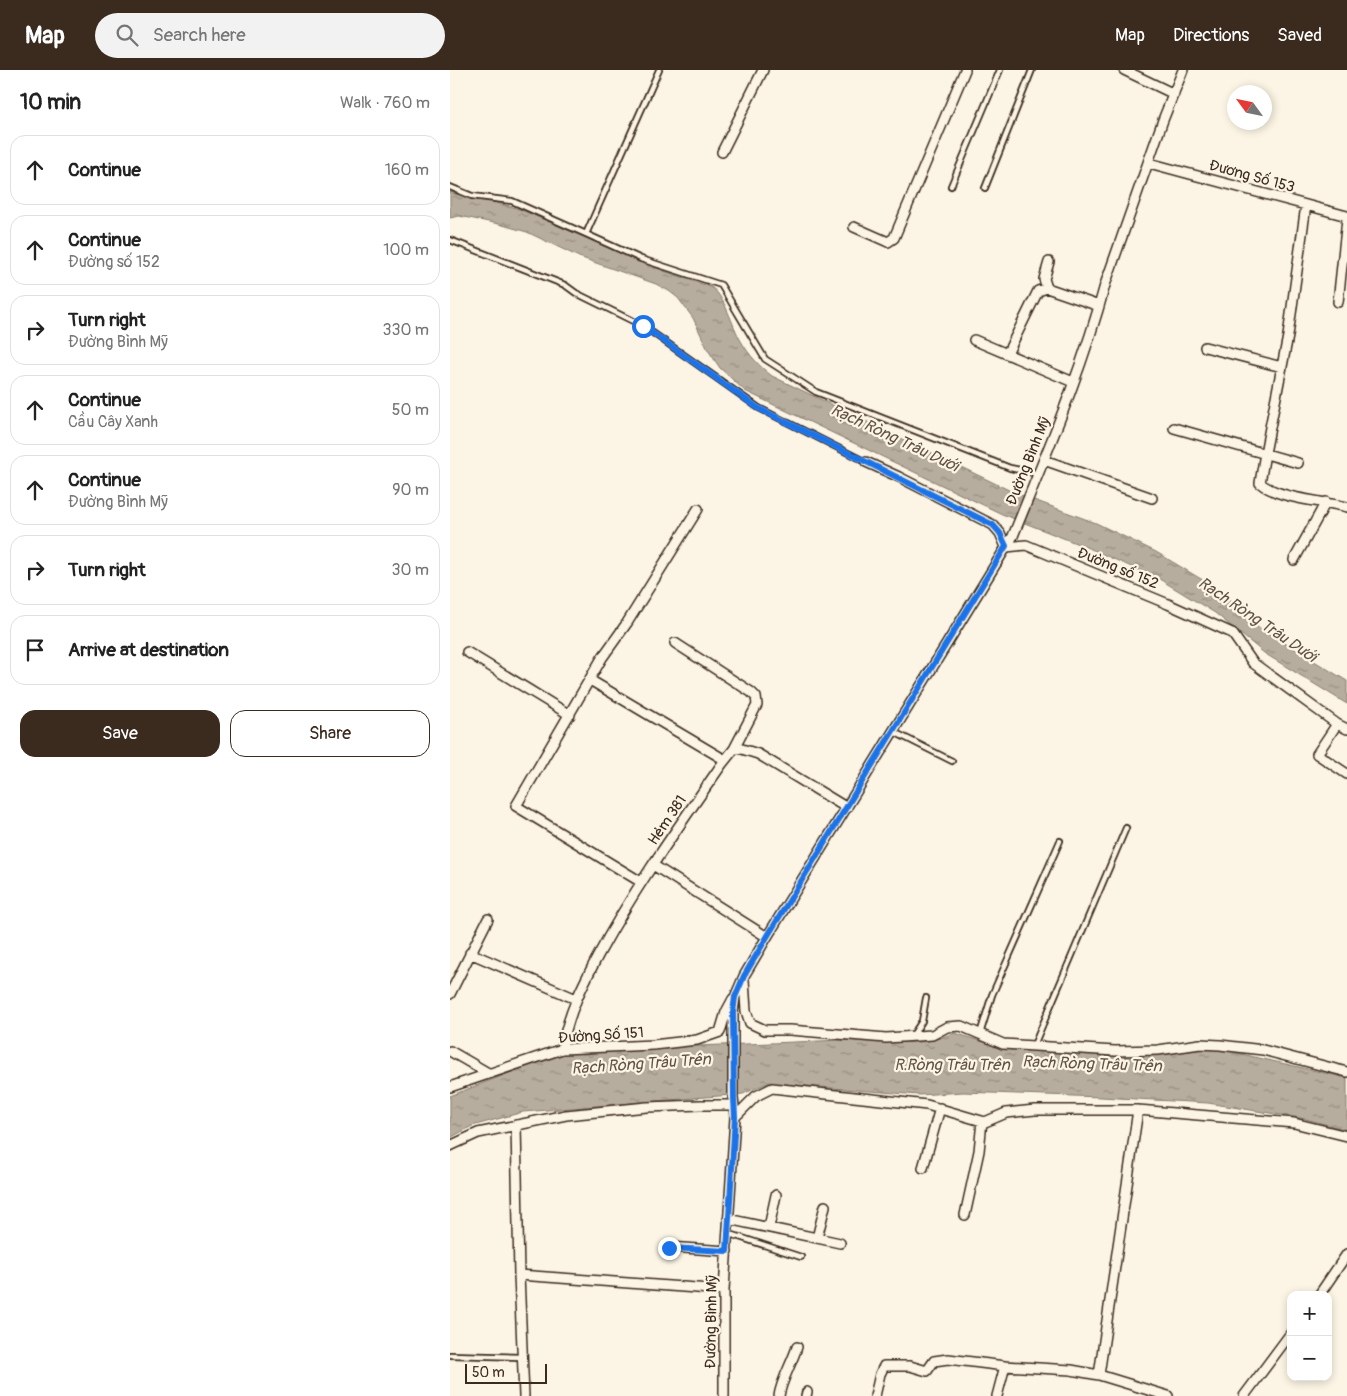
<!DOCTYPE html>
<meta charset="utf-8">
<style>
body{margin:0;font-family:Pangolin,sans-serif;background:#f2f2f2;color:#222}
.controls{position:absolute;right:15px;bottom:15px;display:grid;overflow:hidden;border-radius:10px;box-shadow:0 2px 8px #0003}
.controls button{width:45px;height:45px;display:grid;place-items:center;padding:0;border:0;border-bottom:1px solid #e0e0e0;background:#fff;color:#222;font:25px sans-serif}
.compass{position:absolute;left:777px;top:15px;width:45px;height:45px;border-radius:50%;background:#fff;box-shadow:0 2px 8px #0003;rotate:303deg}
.scale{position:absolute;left:15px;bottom:12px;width:82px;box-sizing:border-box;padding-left:5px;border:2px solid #3b2a1e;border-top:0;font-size:14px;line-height:18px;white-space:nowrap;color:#3b2a1e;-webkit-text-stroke:4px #fcf5e5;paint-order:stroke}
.stop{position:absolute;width:15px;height:15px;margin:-11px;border:4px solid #1a73e8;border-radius:50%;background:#fff}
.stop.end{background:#1a73e8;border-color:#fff;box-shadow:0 1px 5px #0008}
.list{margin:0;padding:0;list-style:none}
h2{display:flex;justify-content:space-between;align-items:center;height:65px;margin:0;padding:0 20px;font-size:21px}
h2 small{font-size:16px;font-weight:400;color:#767676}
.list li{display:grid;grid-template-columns:32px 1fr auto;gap:15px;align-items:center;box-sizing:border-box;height:70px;margin:0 10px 10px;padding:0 10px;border:1px solid #e0e0e0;border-radius:15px}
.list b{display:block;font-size:19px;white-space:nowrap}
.list p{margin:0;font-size:16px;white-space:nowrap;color:#767676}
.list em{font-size:16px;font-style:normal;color:#767676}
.actions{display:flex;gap:10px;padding:15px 20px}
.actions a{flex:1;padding:11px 0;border:1px solid #3b2a1e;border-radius:15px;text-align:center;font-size:18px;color:#3b2a1e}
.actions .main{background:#3b2a1e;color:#fff}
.icon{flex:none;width:28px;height:28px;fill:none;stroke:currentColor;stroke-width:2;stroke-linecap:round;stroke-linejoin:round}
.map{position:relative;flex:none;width:897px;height:1326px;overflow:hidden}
header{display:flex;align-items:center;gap:30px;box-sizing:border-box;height:70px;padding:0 25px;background:#3b2a1e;color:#fff}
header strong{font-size:24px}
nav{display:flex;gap:28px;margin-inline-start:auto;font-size:18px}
.search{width:350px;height:45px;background:#f2f2f2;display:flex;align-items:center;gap:12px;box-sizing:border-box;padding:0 18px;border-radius:28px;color:#767676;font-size:19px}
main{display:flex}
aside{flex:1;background:#fff}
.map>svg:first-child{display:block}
.water{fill:url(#water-ripples);stroke:#85796b}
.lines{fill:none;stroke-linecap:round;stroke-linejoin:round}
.lane-casing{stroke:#3b2a1e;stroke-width:8}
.street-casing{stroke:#3b2a1e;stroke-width:12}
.lane{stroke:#fcf5e5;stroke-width:4.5}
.street{stroke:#fcf5e5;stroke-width:9}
.route{stroke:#1a73e8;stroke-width:6}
.labels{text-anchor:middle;stroke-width:4.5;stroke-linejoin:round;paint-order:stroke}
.street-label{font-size:15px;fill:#3b2a1e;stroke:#fcf5e5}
.water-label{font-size:16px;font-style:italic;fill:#605144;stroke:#fcf5e5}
</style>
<header>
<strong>Map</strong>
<div class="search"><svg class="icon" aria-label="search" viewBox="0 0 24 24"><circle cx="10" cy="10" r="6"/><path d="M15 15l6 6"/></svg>Search here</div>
<nav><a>Map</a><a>Directions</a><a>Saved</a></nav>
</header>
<main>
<aside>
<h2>10 min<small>Walk · 760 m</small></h2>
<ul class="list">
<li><svg class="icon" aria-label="ahead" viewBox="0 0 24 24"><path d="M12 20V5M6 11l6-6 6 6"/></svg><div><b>Continue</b></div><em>160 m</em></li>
<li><svg class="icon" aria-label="ahead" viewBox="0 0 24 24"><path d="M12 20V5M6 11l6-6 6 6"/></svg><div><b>Continue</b><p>Đường số 152</p></div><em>100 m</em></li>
<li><svg class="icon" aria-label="right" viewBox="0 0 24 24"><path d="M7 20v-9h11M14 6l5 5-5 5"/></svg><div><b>Turn right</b><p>Đường Bình Mỹ</p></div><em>330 m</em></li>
<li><svg class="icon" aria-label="ahead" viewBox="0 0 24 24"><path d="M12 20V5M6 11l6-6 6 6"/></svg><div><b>Continue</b><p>Cầu Cây Xanh</p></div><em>50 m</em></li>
<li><svg class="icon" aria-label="ahead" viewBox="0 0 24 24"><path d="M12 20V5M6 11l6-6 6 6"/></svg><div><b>Continue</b><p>Đường Bình Mỹ</p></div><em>90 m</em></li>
<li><svg class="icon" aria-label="right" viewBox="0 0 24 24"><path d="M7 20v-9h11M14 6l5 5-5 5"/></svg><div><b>Turn right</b></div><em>30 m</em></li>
<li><svg class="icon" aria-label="arrive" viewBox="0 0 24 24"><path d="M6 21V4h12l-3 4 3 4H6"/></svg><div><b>Arrive at destination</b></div></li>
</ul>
<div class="actions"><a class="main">Save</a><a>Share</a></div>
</aside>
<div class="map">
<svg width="897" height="1326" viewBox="0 0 897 1326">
<defs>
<pattern id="water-ripples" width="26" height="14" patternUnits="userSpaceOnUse" patternTransform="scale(1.25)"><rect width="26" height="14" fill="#b7ad9e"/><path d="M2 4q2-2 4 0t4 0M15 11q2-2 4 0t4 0" fill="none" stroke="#968d80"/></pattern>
</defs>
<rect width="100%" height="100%" fill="#fcf5e5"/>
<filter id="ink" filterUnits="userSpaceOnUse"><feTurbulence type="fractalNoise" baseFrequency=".02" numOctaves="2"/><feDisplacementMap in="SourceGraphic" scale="10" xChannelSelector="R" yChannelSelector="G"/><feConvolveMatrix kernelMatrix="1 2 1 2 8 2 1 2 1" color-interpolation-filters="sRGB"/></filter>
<g filter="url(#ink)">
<path class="water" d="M0,122C23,130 46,131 69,139L214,201L261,217C275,226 282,256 291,271C299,285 309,296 322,306L565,423L646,453L706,482L766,518L810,558L897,611V634L814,583L765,543L711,510L641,479L552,444L295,321L270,298L258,280L243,248L228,228L219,221L206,214L129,187L77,162L49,154L9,146L0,148Z
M505,963L533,972L557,977L689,986L765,978L897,1008V1060L856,1049L758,1033L651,1027L513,1022L469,1025L333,1014H315L293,1024L73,1042L22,1056L0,1068V1026L108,984L121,982C211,977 302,974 392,970C419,969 459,976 483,970C491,968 497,965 505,963Z"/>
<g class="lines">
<g class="lane-casing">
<path id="lane" d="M209,0L136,164L191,189L271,215L315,289L366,322L560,398L589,404
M501,116L550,0
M0,117L22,126L62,131L136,164
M535,118L582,0
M0,170L115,215L126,223L193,256L309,338L416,392
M444,662L502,691
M530,964L542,925L610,771
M463,965L472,951L476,928
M584,975L676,758
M277,1163L351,1187
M0,1285L72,1287"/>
</g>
<g class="street-casing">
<path id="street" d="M674,0L724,24
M272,82L313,0
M699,93L897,146
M856,135L838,266L815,383L810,413C829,429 873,431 897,437
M404,157L438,172L444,168L515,0
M599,192L594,209L597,218L649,236
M888,232L897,149
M524,270L623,312
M755,277L832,297
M557,284L588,221L597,218
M724,358L848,393
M594,390L702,428
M416,392L449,407L543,455L550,463L556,477L576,475L718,534L782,563L803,593L887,654L897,659
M844,490L876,432
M17,582L120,645
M140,610L275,690
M887,654L867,684L897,704
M284,679H292L308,684L397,738
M203,795L317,867
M191,812L66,736L152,588L177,553L248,439
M20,883L126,929
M294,910L296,941L300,953L315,960H340L436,968L482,965L497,957L511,956L553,974L665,981L708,980L750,974L770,975L813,980L897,1002
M0,924L38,849
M112,979C118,943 132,916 149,884C185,817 229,756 272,694L284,679L307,635L306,627L301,622L225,573
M0,981L38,1003
M0,1017L112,979L203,975L247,970L270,962L276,942L283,929
M285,1047L306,1026L322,1018L477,1035L535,1052L556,1043L585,1040H688L844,1053L897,1066
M66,1055L69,1205L74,1326
M0,1076L28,1063L116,1045L197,1037L251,1035H284
M473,1098L490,1038
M515,1145L529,1081L532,1051
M278,1149L390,1173
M319,1157L326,1125
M367,1168L375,1136
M219,1177L277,1181
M69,1205L274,1220
M869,1225L897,1184
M649,1305L688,1040
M274,1326V1220L285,1047L283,1028V943L285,927L294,906L317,867L563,466C596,384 632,301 655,215L713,50L733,0
M329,1326C331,1311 342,1293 347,1277
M356,1326L357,1322
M425,1326L430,1304L434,1296H460L477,1301L484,1291L498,1289L555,1296L621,1300L649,1305L718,1326
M547,1326L555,1296
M794,1326L841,1263"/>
</g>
<use href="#lane" class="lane"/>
<use href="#street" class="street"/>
</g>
</g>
<g class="lines" filter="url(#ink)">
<path class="route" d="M193,256L308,338L543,455L550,463L556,476L317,867L294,906L285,927L283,943L284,1028L285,1047L277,1181L219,1178"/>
</g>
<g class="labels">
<g class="street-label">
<text transform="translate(802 106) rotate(15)" y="5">Đương Số 153</text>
<text transform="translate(578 391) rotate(-68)" y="5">Đường Bình Mỹ</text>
<text transform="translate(668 498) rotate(22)" y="5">Đường số 152</text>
<text transform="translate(217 750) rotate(-56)" y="5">Hẻm 381</text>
<text transform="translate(151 965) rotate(-4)" y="5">Đường Số 151</text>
<text transform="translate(261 1252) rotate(-89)" y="5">Đường Bình Mỹ</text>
</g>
<g class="water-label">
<text transform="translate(445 367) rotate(25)" y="6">Rạch Ròng Trâu Dưới</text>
<text transform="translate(808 549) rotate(34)" y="6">Rạch Ròng Trâu Dưới</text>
<text transform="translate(191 993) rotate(-4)" y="6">Rạch Ròng Trâu Trên</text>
<text transform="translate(642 993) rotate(2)" y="6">Rạch Ròng Trâu Trên</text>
<text x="502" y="1000">R.Ròng Trâu Trên</text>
</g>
</g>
</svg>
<div class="controls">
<button>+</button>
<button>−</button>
</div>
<svg class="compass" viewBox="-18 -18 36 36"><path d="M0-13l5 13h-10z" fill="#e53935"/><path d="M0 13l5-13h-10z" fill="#767676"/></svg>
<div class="scale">50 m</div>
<div class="stop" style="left:193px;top:256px"></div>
<div class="stop end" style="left:219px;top:1178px"></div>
</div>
</main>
